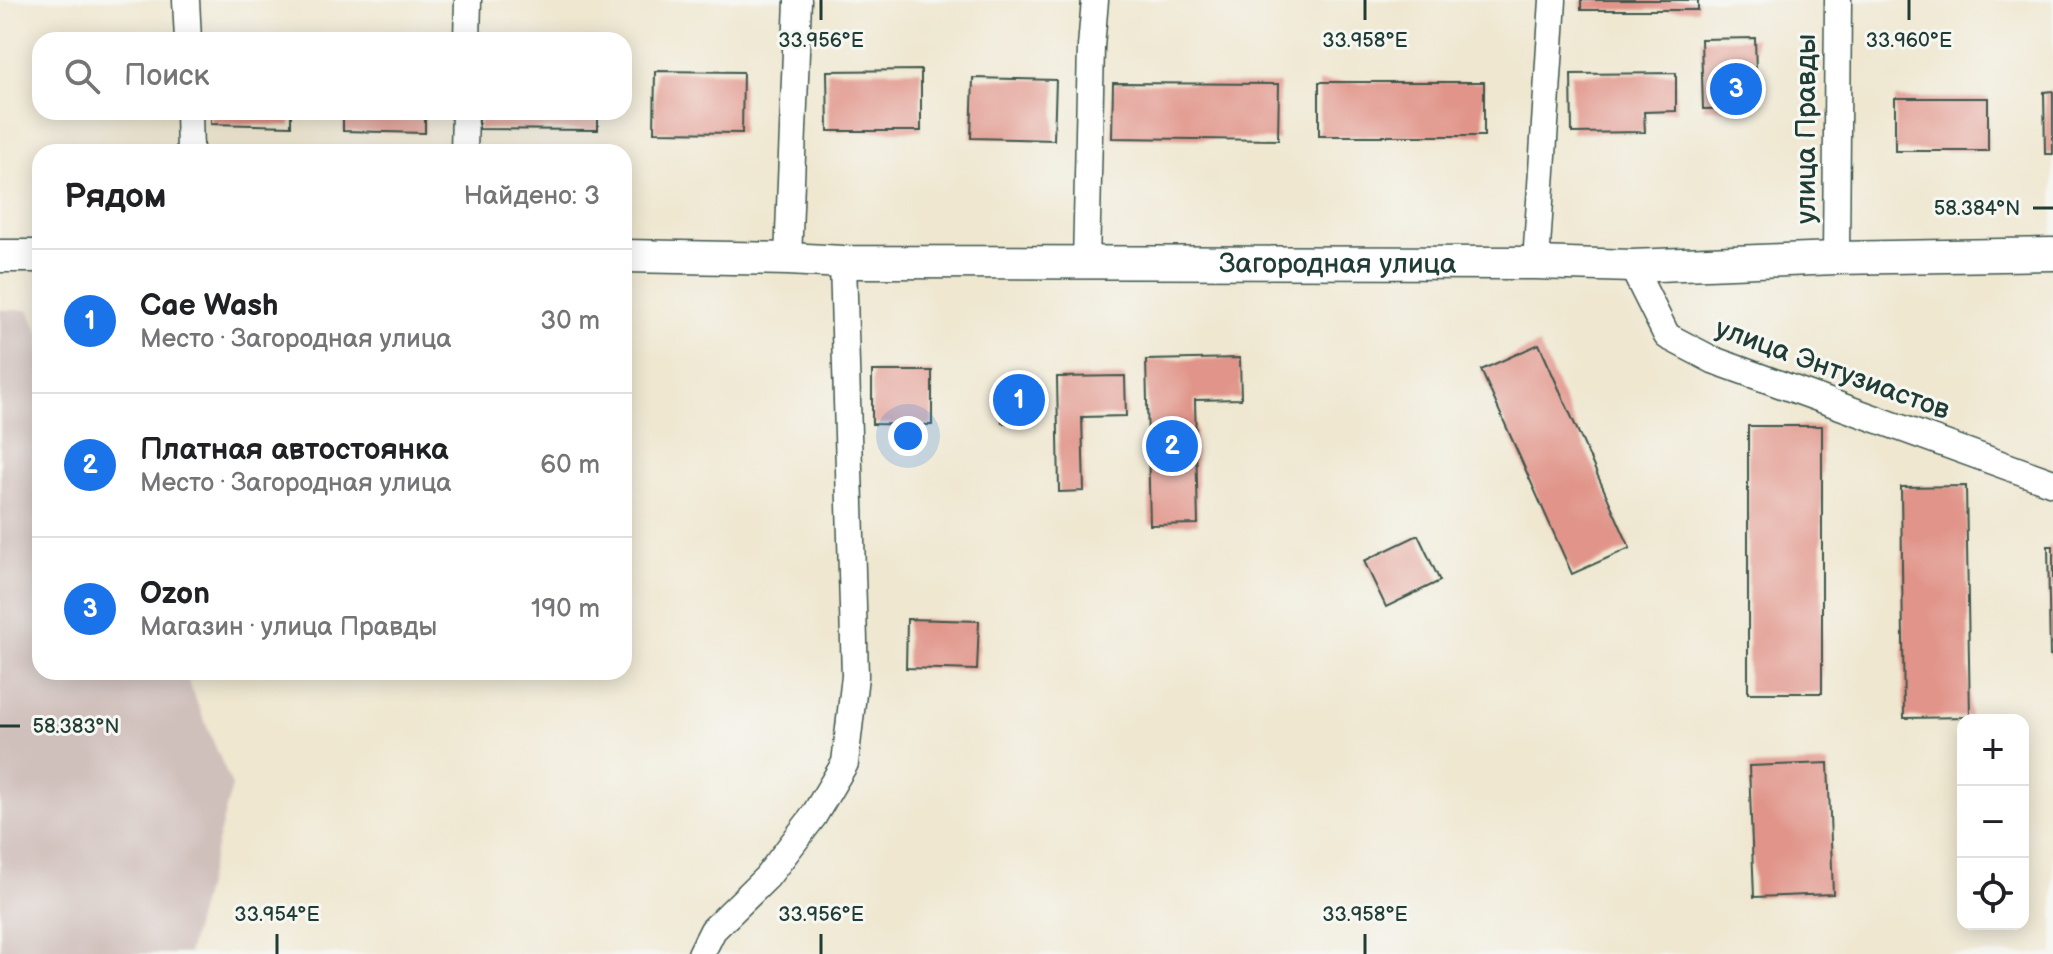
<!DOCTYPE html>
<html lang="ru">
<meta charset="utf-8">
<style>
body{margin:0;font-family:"Balsamiq Sans",sans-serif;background:#f2f2f2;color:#202124}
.controls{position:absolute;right:24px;bottom:24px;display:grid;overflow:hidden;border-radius:16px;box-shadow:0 4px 20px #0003}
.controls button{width:72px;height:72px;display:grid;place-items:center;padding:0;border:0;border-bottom:2px solid #e0e0e0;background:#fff;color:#202124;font:40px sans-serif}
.you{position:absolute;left:908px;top:436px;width:28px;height:28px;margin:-20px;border:6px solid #fff;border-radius:50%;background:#1a73e8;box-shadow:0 0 0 12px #1a73e833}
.badge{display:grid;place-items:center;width:52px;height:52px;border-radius:50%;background:#1a73e8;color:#fff;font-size:26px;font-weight:700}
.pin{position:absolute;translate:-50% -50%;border:4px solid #fff;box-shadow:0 2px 8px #0006}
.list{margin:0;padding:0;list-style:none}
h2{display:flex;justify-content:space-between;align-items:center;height:104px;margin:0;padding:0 32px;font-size:34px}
h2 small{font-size:26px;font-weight:400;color:#757577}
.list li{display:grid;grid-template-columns:52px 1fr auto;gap:24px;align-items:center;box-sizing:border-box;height:144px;padding:0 32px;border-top:2px solid #e0e0e0}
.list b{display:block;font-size:30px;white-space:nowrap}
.list p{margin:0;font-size:26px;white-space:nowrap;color:#757577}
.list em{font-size:26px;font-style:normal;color:#757577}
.icon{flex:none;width:44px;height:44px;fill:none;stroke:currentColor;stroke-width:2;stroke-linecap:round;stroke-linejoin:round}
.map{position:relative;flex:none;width:2053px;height:954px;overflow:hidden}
.search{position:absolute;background:#fff;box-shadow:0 4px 20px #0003;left:32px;top:32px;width:600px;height:88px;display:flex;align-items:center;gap:20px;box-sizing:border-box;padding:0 28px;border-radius:24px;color:#757577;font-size:30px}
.panel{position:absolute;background:#fff;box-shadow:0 4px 20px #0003;left:32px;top:144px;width:600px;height:536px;border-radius:24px}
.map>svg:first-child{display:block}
.industrial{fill:#d0c0bc}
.building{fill:#e19489}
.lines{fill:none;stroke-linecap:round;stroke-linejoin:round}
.minor-casing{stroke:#3e564b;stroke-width:29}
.tertiary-casing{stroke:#3e564b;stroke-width:35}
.minor{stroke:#fff;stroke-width:26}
.tertiary{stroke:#fff;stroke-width:32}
.ticks{fill:none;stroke:#1f3d34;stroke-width:3}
.labels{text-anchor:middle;stroke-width:6;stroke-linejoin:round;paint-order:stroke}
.street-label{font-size:28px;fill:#1f3d34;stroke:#f6f6f2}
.ticks-label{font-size:20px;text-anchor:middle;fill:#1f3d34;stroke:#f6f6f2;stroke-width:6;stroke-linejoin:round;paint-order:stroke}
</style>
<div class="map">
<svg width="2053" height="954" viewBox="0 0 2053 954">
<rect width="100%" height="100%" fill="#f6f6f2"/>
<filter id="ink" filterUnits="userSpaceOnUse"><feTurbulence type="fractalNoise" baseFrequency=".0125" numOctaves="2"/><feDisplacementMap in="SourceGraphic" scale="16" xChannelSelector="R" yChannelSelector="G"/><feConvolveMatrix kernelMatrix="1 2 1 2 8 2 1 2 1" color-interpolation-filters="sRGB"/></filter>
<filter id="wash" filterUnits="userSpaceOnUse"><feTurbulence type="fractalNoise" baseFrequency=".006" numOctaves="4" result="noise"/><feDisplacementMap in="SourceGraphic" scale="32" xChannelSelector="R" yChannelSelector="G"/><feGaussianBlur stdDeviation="1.8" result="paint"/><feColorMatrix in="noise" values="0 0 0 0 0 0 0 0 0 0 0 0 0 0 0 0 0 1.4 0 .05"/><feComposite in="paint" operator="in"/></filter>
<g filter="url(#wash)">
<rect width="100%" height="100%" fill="#efe7d0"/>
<path class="industrial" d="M0,310H29L40,336V672H184L232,786L188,954H0Z"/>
<g id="blocks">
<path class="building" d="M1581,0H1698V10H1581Z
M1755,38L1757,108L1703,109L1701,39Z
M921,70V131H828L827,71Z
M655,71L743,72L742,133L654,132Z
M1676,73V111L1644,112L1645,132L1572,133L1571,74Z
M973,78L1056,80L1054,140L971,138Z
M1319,82H1484V136H1319Z
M1113,83L1279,84L1278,140L1112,138Z
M2053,91V154H2045L2044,92Z
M1895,98H1988V151H1895Z
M211,112H291V126L211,124Z
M343,112H425V133L343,131Z
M479,112H598V130L479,129Z
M1539,344L1630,548L1572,574L1481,370Z
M1240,358L1241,399L1195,400L1198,524L1150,525L1146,360Z
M872,371H932V425L872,424Z
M1125,376L1126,416L1082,417L1084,491L1059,492L1057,377Z
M1002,378H1035V423H1002Z
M1748,426H1822V693H1748Z
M1966,486L1970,717L1904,718L1901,487Z
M1418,535L1440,581L1386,607L1364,561Z
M2048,546H2053V656H2050Z
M907,619L979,621L977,670L906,668Z
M1828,763L1833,894L1754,897L1749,766Z"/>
</g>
</g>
<g filter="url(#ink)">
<use href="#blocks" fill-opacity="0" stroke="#3e564b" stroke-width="2"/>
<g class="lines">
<g class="minor-casing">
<path id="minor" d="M186,0L188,40
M467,40L468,0
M189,112L190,152
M464,152L465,112
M1836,258L1838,0
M788,259L798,0
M1086,263L1091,47L1095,0
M1536,263L1553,0
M1632,266L1667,336L1713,360L2053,483
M701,954L713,930L767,877L813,817L845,763L855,676L843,262"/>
</g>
<g class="tertiary-casing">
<g id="tertiary">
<path d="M0,256H40"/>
<path id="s1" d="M624,256L788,259L843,262L1536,263L1632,266L1836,258L2053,254"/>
</g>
</g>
<use href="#minor" class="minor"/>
<use href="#tertiary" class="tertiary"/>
</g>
</g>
<path class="ticks" d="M821,0V20M1365,0V20M1909,0V20M2033,208H2053M0,726H20M277,934V954M821,934V954M1365,934V954"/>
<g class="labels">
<g class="street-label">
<text transform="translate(1805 129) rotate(-90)" y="10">улица Правды</text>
<text dy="10" stroke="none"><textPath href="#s1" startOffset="714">Загородная улица</textPath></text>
<text transform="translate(1833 368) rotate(20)" y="10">улица Энтузиастов</text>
</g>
</g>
<g class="ticks-label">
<text x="821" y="47">33.956°E</text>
<text x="1365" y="47">33.958°E</text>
<text x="1909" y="47">33.960°E</text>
<text x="1977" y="215">58.384°N</text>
<text x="76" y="733">58.383°N</text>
<text x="277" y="921">33.954°E</text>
<text x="821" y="921">33.956°E</text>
<text x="1365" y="921">33.958°E</text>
</g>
</svg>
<div class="controls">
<button>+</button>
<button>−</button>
<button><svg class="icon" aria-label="locate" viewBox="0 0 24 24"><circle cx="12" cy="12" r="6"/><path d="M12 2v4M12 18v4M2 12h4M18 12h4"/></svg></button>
</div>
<div class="you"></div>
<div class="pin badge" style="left:1019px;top:400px">1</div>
<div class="pin badge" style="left:1172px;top:446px">2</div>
<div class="pin badge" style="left:1736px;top:89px">3</div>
<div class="search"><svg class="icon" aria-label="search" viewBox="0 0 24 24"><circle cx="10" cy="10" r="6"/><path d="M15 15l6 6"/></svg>Поиск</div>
<section class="panel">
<h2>Рядом<small>Найдено: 3</small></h2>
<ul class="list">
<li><span class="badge">1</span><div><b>Cae Wash</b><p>Место · Загородная улица</p></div><em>30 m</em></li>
<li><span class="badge">2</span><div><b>Платная автостоянка</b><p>Место · Загородная улица</p></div><em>60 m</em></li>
<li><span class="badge">3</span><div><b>Ozon</b><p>Магазин · улица Правды</p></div><em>190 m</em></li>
</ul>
</section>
</div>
